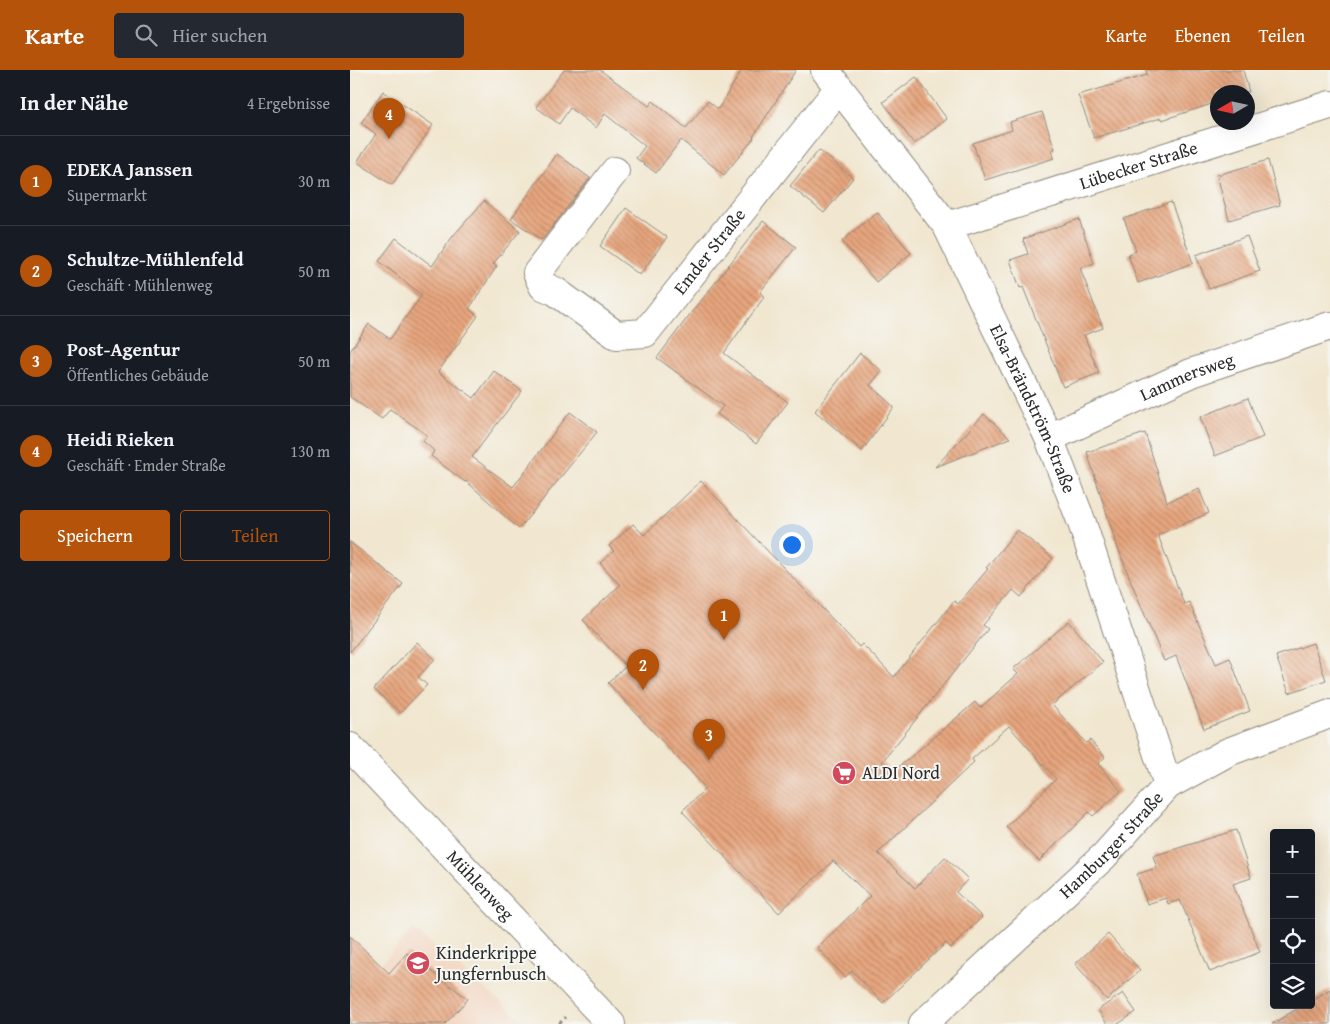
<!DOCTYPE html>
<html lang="de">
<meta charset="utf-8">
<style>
body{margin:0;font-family:"Gentium Book Plus",serif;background:#242831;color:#f1f3f6}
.controls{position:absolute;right:15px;bottom:15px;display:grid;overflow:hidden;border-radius:5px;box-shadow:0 5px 20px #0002}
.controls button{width:45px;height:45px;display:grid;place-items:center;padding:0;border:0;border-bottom:1px solid #363941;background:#171b24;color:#f1f3f6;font:25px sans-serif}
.compass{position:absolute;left:860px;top:15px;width:45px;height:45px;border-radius:50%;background:#171b24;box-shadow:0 5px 20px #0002;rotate:261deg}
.you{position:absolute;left:441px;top:474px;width:18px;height:18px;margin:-12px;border:4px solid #fff;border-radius:50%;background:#1a73e8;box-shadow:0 0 0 8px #1a73e833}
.badge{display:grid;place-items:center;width:32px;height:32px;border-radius:50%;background:#b45309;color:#fff;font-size:16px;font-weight:700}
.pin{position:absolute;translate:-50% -41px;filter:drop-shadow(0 1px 2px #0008)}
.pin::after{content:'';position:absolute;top:26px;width:18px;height:15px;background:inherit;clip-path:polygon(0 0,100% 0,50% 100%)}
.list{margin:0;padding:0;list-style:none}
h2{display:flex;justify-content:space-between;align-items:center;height:65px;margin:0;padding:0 20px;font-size:21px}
h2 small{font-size:16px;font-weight:400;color:#9ea1a6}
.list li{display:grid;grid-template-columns:32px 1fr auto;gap:15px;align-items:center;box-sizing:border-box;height:90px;padding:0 20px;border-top:1px solid #363941}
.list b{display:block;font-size:19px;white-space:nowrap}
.list p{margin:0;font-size:16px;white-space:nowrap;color:#9ea1a6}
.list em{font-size:16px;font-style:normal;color:#9ea1a6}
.actions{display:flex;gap:10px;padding:15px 20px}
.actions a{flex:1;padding:11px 0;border:1px solid #b45309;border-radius:5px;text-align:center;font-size:18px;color:#b45309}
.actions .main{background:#b45309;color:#fff}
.icon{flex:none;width:28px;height:28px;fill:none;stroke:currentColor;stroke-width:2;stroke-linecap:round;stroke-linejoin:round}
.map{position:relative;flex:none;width:980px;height:954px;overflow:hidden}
header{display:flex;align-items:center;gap:30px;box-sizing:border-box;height:70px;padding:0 25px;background:#b45309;color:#fff}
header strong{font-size:24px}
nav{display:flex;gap:28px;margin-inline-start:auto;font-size:18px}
.search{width:350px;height:45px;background:#242831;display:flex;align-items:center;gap:12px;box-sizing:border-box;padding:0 18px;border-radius:5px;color:#9ea1a6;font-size:19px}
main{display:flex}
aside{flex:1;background:#171b24}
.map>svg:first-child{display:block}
.built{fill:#f3d4be}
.building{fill:url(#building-back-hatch)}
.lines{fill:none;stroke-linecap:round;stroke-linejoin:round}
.minor-casing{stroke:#8e897e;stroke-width:30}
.path{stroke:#8e897e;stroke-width:3;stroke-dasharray:4 4;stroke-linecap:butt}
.minor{stroke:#fff;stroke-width:28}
.labels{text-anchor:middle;stroke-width:4;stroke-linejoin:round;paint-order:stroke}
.street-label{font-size:18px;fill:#2b2b2b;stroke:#f6f6f2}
.poi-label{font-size:18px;fill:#2b2b2b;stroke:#f6f6f2;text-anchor:start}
</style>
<header>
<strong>Karte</strong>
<div class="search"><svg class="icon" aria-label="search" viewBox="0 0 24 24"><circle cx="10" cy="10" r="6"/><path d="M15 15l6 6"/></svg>Hier suchen</div>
<nav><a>Karte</a><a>Ebenen</a><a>Teilen</a></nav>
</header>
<main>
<aside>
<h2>In der Nähe<small>4 Ergebnisse</small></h2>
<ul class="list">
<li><span class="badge">1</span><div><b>EDEKA Janssen</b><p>Supermarkt</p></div><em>30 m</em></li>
<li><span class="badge">2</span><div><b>Schultze-Mühlenfeld</b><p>Geschäft · Mühlenweg</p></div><em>50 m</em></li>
<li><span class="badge">3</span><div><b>Post-Agentur</b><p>Öffentliches Gebäude</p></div><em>50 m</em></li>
<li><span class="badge">4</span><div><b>Heidi Rieken</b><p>Geschäft · Emder Straße</p></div><em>130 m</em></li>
</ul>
<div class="actions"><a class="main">Speichern</a><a>Teilen</a></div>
</aside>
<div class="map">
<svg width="980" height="954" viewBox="0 0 980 954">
<defs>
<pattern id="building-back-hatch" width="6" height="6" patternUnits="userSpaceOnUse" patternTransform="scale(1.25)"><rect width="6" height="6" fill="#e7a67e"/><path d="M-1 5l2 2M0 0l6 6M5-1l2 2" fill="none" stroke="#bb8767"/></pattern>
</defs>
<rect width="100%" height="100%" fill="#f6f6f2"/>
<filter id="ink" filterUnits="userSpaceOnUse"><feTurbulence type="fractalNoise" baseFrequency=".02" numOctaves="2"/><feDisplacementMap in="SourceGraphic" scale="10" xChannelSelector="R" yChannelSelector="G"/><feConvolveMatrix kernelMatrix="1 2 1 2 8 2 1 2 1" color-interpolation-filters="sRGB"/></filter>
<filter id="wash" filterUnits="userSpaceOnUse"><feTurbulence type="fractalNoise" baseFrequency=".0096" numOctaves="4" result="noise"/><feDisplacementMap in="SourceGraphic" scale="20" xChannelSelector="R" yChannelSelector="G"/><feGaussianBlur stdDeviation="1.12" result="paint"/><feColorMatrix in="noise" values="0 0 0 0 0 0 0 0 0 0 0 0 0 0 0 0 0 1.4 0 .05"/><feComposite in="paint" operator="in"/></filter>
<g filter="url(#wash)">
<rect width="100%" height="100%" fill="#f1e7d0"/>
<path class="built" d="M63,859L177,954H0V928Z"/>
<g id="blocks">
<path class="building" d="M214,0H250L299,36L303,31L336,58L358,31L368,39L392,0H446L403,67L404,68L374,105L331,70L306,103L286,88L295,76L255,44L246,58L220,38L209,54L186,37Z
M796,0H893L899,22H868V32L812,50L811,48L744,68L728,25L797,5Z
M566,7L597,49L564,74L533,32Z
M33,21L83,55L42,115L7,92L26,64L11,53Z
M692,42L705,79L702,80L704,88L635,110L623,73L662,60L660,52Z
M469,80L503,108L474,143L440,116Z
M207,84L240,108L192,170L161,149Z
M918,90L930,135L879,150L867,105Z
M134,131L170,161L143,194L147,196L119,239L128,246L88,302L124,328L144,301L172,321L122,387L163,417L220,342L247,362L169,459L116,411L115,412L81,386L84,381L73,371L77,365L40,339L32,349L0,327V281L19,254L40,269L72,225L29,191L46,168L82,196L103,166Z
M821,132L843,193L788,213L778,184L786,181L774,149Z
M276,138L317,167L290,205L250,176Z
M527,142L561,183L526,212L492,171Z
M729,149L744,193L730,198L753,258L734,265L749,303L713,317L673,217L670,218L660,190L678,184L673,169Z
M413,151L446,177L410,222L414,227L374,283L438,332L406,374L367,344L373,336L307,288L350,231H351Z
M897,166L910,201L859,219L846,185Z
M510,283L532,301L520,315L544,337L512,381L465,341Z
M898,328L913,367L865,386L850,347Z
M634,344L660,368L585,397Z
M795,363L817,432L849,419L859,443L808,465L834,534L839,532L866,594L880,588L900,641L854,659L826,586L814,591L782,514L766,473L737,382Z
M351,411L509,577L512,574L544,607L604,531L608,534L638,499L636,498L667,460L703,488L671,527L663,520L633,555L638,559L532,692L543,702L625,632L630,638L668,604L663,599L719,551L753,592L702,635L736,673L740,670L755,687L748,694L771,721L743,746L739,742L689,791L656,757L706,709L659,656L622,689L624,692L528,783L565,818L595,787L618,809L606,822L632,847L601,878L596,873L533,933L502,901L495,907L467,878L520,826L483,791L429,843L332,741L356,718L258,613L276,596L233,550L270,515L250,493L264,481L259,476L283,454L294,465Z
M0,472L53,514L0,582Z
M67,572L85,589L68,607L77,615L50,643L24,619Z
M963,573L976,610L939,623L926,586Z
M886,760L901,808L883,814L910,882L860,902L830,830L818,834L816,828L797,834L787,804L807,798L803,786Z
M758,864L790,900L757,930L725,894Z
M0,866L39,903L57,883L118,929L95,954H0Z
M980,919V954H922L953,935H961V931Z
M773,923L786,942L768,954H757L748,940Z"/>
</g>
</g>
<g filter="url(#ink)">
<use href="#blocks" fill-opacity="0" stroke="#8e897e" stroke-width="1"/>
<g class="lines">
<g class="minor-casing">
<g id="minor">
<path id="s1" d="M475,0L597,156L699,368L732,453L818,715"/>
<path id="s2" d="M265,101L187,203L193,216L205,221L266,265L295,263L489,18"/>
<path id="s3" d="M597,156L980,35"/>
<path id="s4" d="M699,368L841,303L980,256"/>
<path id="s5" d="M0,677L261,954"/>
<path id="s6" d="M573,954L754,786L818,715L878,682L980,644"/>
</g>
</g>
<path class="path" d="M209,954L216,947"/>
<use href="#minor" class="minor"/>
</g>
</g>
<defs>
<g id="supermarket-disc" transform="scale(1.25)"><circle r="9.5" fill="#d1495b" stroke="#f6f6f2"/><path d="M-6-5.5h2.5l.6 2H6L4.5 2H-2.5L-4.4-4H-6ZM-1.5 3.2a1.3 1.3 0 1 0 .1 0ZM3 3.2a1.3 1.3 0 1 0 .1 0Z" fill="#fff"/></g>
<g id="school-disc" transform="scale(1.25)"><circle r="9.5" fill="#d1495b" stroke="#f6f6f2"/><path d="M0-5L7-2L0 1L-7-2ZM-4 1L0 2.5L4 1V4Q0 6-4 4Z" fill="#fff"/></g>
</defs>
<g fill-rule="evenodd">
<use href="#supermarket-disc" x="494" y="703"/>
<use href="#school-disc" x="68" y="893"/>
</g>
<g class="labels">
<g class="street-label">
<text dy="6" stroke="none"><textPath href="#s3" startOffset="201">Lübecker Straße</textPath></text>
<text dy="6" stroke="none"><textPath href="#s2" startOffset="364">Emder Straße</textPath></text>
<text dy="6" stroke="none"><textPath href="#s4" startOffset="151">Lammersweg</textPath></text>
<text dy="6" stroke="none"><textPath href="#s1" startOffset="400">Elsa-Brändström-Straße</textPath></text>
<text dy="6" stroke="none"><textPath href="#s6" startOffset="260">Hamburger Straße</textPath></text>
<text dy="6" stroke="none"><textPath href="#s5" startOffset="190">Mühlenweg</textPath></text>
</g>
<g class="poi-label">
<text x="512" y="709">ALDI Nord</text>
<text x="86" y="889">Kinderkrippe<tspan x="86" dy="21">Jungfernbusch</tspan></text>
</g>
</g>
</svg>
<div class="controls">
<button>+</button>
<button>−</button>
<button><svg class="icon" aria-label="locate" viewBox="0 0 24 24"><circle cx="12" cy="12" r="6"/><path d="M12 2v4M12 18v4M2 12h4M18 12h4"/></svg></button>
<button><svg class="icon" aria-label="layers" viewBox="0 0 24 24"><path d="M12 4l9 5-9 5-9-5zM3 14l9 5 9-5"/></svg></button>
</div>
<svg class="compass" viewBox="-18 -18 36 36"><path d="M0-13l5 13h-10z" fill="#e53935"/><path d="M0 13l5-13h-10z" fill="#9ea1a6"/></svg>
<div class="you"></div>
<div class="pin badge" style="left:374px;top:570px">1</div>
<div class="pin badge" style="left:293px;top:620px">2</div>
<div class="pin badge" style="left:359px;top:690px">3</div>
<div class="pin badge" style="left:39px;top:69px">4</div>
</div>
</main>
